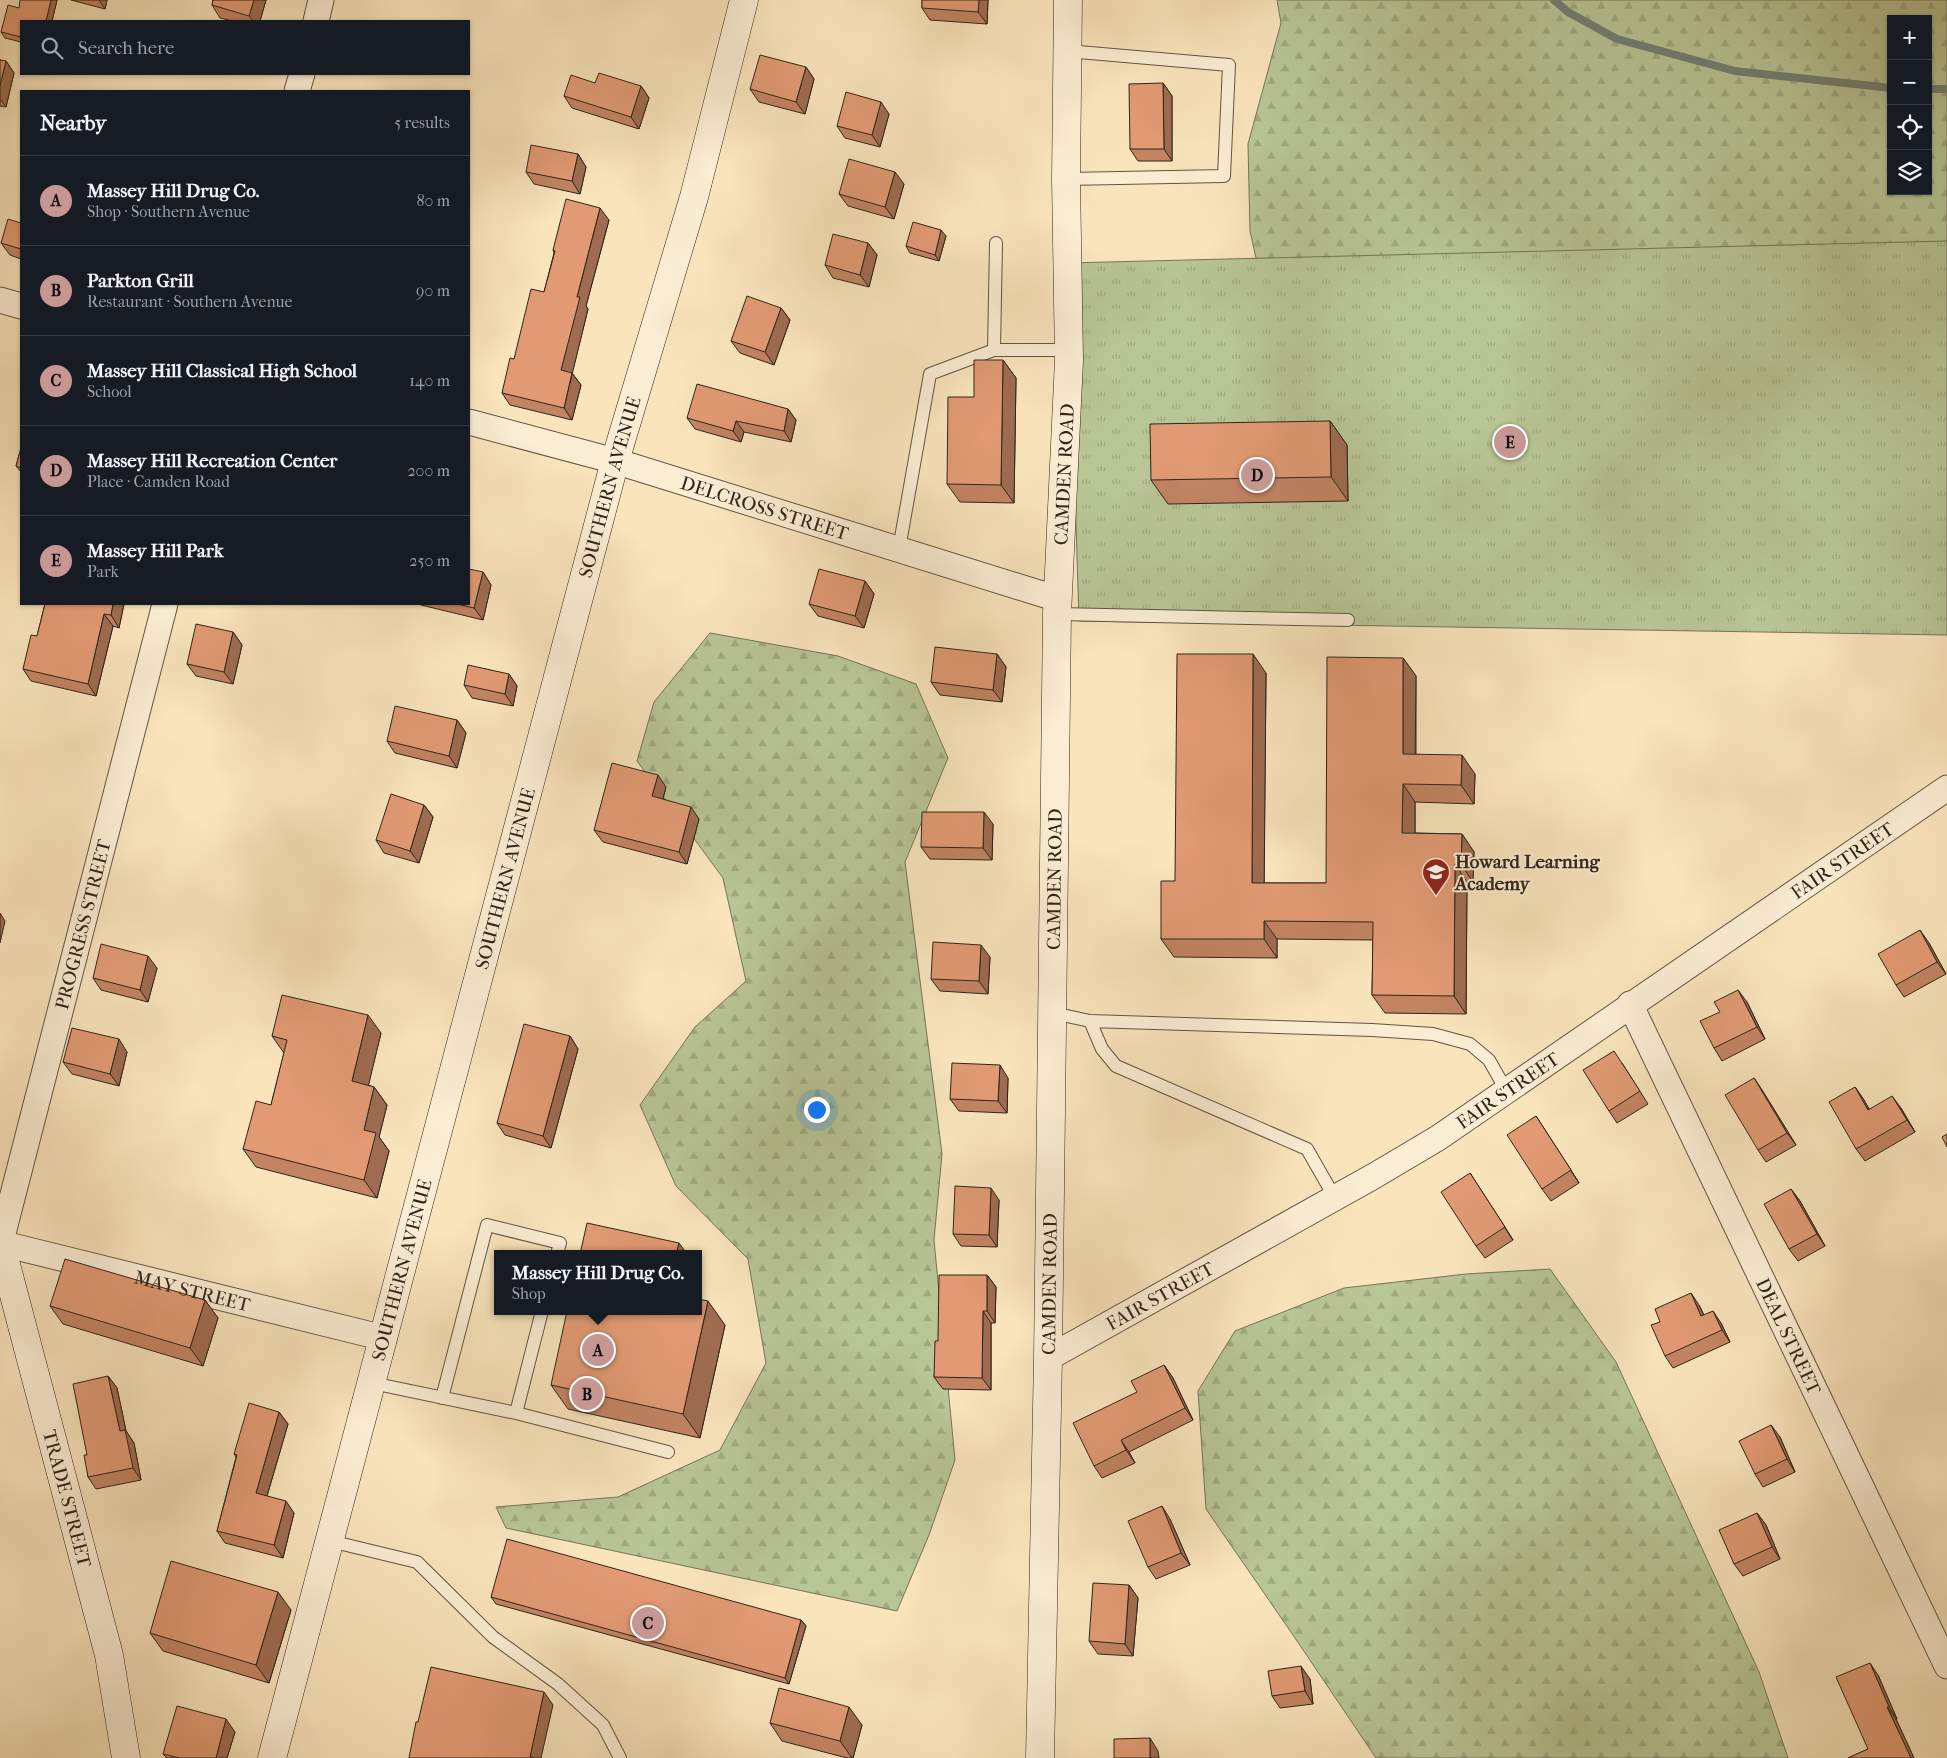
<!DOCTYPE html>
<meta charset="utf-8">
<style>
body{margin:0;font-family:"IM FELL French Canon",serif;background:#20242c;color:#f1f3f6}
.controls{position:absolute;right:15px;top:15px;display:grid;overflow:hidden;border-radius:0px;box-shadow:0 1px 4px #0004}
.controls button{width:45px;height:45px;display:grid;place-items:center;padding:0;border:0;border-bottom:1px solid #363941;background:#171b24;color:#f1f3f6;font:25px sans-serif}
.you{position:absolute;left:816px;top:1109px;width:18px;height:18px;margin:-12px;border:4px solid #fff;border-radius:50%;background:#1a73e8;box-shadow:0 0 0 8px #1a73e833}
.badge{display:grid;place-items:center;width:32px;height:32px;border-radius:50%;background:#c59692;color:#111;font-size:16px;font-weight:700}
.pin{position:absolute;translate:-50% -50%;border:2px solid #fff;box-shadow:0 1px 5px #0006}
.popup{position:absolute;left:494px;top:1250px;width:208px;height:65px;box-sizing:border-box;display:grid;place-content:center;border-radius:0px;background:#171b24;filter:drop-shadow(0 1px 4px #0005);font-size:16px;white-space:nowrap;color:#9ea1a6}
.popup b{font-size:19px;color:#f1f3f6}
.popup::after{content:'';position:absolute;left:50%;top:100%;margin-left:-10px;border:10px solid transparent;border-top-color:#171b24}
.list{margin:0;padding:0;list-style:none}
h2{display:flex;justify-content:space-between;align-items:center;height:65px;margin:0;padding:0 20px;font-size:21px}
h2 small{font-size:16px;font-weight:400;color:#9ea1a6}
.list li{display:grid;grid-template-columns:32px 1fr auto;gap:15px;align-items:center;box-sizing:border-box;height:90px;padding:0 20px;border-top:1px solid #363941}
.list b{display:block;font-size:19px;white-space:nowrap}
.list p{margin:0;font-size:16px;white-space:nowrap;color:#9ea1a6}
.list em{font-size:16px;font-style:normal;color:#9ea1a6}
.icon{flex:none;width:28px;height:28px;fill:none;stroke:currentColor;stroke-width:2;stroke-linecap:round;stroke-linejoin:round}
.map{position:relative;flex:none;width:1947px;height:1758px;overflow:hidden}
.search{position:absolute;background:#171b24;box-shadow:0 1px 4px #0004;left:20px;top:20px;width:450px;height:55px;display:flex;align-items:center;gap:12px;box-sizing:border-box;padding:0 18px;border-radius:0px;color:#9ea1a6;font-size:19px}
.panel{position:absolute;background:#171b24;box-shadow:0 1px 4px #0004;left:20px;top:90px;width:450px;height:515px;border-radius:0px}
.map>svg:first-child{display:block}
.forest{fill:url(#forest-firs);stroke:#747458;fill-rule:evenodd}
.park{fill:url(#park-tufts);stroke:#747458}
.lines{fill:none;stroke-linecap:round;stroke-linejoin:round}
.stream{stroke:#728075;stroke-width:8}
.lane-casing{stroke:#625442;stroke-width:14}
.street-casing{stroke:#625442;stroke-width:27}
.secondary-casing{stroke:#30241a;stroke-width:29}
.lane{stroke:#fbedd3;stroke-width:12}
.street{stroke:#fbedd3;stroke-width:25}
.secondary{stroke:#fbedd3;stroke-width:28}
.wall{fill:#c28463;stroke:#30241a}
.shaded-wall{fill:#9e6c50;stroke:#30241a}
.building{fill:#e19a73;stroke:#30241a}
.labels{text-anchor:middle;stroke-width:4;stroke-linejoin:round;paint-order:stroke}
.street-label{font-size:19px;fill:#30241a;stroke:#fbedd3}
.poi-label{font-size:19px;font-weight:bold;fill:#30241a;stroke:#fbedd3;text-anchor:start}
</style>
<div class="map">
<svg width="1947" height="1758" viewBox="0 0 1947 1758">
<defs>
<pattern id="forest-firs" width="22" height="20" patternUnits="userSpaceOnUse" patternTransform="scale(1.25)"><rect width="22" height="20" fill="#b8c595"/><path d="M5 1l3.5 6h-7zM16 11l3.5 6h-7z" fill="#9ea980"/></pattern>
<pattern id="park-tufts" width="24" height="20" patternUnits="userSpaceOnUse" patternTransform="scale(1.25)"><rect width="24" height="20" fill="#b8c595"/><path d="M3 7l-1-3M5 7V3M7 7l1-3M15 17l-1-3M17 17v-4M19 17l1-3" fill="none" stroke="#9ea980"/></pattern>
</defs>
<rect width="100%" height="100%" fill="#f9e4bc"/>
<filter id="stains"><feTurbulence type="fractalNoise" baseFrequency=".004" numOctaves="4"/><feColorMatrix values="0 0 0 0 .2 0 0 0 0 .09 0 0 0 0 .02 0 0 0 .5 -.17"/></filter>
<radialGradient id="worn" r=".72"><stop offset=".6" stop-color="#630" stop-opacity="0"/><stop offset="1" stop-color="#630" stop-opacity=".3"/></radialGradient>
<path class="forest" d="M1277,0H1947V244L1384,294L1256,258L1250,231L1248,144L1281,23ZM1891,19H1928V191H1891Z
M710,633L838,656L916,684L948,758L905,862L942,1154L934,1240L955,1460L929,1535L897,1611L506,1528L496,1507L618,1497L720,1450L766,1363L748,1259L676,1186L640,1105L695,1027L746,981L723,878L637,761L654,702Z
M1550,1269L1616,1362L1759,1672L1788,1758H1376L1293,1635L1206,1509L1198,1391L1235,1331L1344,1288L1466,1274Z"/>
<path class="park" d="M1947,241V635L1079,621L1068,263Z"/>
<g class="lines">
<path class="stream" d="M1554,0L1568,12L1617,39L1735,71L1891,88
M1928,89H1947"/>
<g class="lane-casing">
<path id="lane" d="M1066,179L1224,176L1229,65L1067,51
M994,350H1069
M899,549L930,374L994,350L996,243
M1057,614L1348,620
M1053,1013L1090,1021L1372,1030L1433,1034L1470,1044L1489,1060L1506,1090
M1090,1021L1102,1049L1116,1066L1307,1149L1335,1198
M372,1383L516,1413L668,1452
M442,1398L487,1225L560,1243L557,1254
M516,1413L542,1311
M330,1541L417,1562L493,1637L558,1684L603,1725L620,1758"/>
</g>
<g class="street-casing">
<g id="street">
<path d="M316,21L321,0"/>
<path d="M297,91L302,74"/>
<path d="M0,300L21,306"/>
<path id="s1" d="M469,422L615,461L1058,599"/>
<path id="s2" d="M1630,1004L1947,1666"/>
<path id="s3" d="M0,1243L384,1338"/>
<path id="s4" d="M0,1245L165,604"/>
<path id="s5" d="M1048,1358L1374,1176L1438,1138L1947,788"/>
</g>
</g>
<g class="secondary-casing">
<g id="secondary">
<path id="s6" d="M0,1242L109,1655L126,1758"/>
<path id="s7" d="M272,1758L615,461L694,197L744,0"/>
<path id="s8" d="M1040,1758L1048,1358L1057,614L1069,360L1066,179L1068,0"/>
</g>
</g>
<use href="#lane" class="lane"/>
<use href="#street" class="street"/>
<use href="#secondary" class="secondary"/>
</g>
<path class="wall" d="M57,0L52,21H21V42L5,38L1,32Z
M71,0H107L105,9Z
M213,0H266L260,21H233L220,18L212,5Z
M922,0H988L987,24L930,20L922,8Z
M0,60L6,61L14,73L6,107L0,106Z
M806,67L814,79L805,114L759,102L750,89Z
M595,83L641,86L649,98L639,129L572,108L564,96Z
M1163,83L1172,96V161H1138L1130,149Z
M889,114L880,147L845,138L837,126Z
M578,154L586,167L580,194L534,184L526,172Z
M904,184L894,219L848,206L839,194Z
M609,220L586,306L588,309L572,373L581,385L572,420L510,405L502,393L514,359L544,292L554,253L553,250Z
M21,223V259L10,255L1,243Z
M946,236L939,261L910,253L906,246Z
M868,243L877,255L869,287L833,278L825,265Z
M781,308L790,320L774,365L740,353L731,341Z
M1003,360L1016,378L1014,503L960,502L947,484L974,397Z
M788,409L796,420L791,442L744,432L741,442L695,429L687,418Z
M1330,421L1347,445L1348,501L1168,504L1151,480Z
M21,448V472L16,466Z
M483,572L491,585L483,620L421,605L419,604H469Z
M865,581L874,594L864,628L818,616L809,604Z
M45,604H124L119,628L113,626L96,696L31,681L23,669L37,636Z
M233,632L242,645L233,684L196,676L187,664Z
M997,654L1006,667L1002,702L940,695L931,682Z
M1403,658L1416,676V754L1475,774L1474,804L1415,802V833L1462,834L1474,852L1473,882H1467L1466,1014L1385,1013L1372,995L1373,940L1277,939V958L1174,957L1161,939L1175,881L1266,673L1264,883H1326Z
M509,674L517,686L513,706L472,698L464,685Z
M457,720L466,733L457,768L395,753L387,741Z
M666,787L663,799L699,819L687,864L603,842L594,830Z
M424,805L433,817L419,863L384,853L376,840Z
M993,824L992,860L930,859L921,847Z
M1929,943L1946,974L1904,997L1896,985Z
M990,957L988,994L940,991L931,979Z
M157,968L148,1002L101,990L93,978Z
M1747,1002L1765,1039L1722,1061L1714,1048Z
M381,1033L368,1085L374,1087L387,1105L379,1137L389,1151L377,1198L256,1167L243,1149L271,1105L284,1053L272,1036Z
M570,1036L578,1049L551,1148L505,1135L497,1123Z
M127,1052L119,1086L72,1074L63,1062Z
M1622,1063L1648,1104L1617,1123L1609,1111Z
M1008,1078L1007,1113L959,1111L950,1099Z
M1754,1078L1762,1090L1796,1145L1766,1162L1758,1150Z
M1855,1087L1864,1100L1869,1109L1901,1108L1915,1132L1865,1161L1856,1149Z
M1544,1129L1579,1183L1551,1201L1542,1189Z
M1478,1186L1513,1240L1485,1258L1476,1246Z
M1791,1189L1800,1201L1825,1246L1798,1261L1789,1249Z
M999,1200L997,1247L961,1246L953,1234Z
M987,1275L996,1287L995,1323H991V1390L943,1389L934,1377L938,1341Z
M205,1300L218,1318L203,1366L63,1324L50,1306Z
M1699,1305L1704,1315L1721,1323L1730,1342L1673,1368L1665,1356Z
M725,1325L700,1438L568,1409L551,1385Z
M1164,1365L1173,1378L1193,1420L1129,1452L1135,1463L1102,1478L1094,1466L1137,1392Z
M108,1376L117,1388L126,1431L134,1443L141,1480L96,1489L88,1477L87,1455Z
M279,1412L288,1424L267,1496L294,1513L283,1558L225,1543L217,1531L236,1457L234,1454Z
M1780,1437L1795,1472L1763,1487L1755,1474Z
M1757,1513L1766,1525L1780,1559L1743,1576L1734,1564Z
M1170,1519L1190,1565L1156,1579L1148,1567Z
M1129,1585L1138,1598L1133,1656L1098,1654L1089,1641Z
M491,1597L801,1620L806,1626L789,1684L496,1604Z
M291,1610L269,1683L163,1651L150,1633Z
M1878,1675L1897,1719H1896L1914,1758H1848L1868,1749Z
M1310,1679L1313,1704L1280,1708L1272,1696Z
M770,1723L862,1725L853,1758H847L782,1741Z
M235,1732L227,1758H167L163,1754Z"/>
<path class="shaded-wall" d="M51,0H57L52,21H46Z
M99,0H107L105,9Z
M254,0H266L260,21H253L249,16Z
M979,0H988L987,24L978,12Z
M6,61L14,73L6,107L0,99V85Z
M806,67L814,79L805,114L796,102Z
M1163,83L1172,96V161L1164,149Z
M641,86L649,98L639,129L631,117Z
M881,102L889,114L880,147L872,135Z
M578,154L586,167L580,194L572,181Z
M895,172L904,184L894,219L885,207Z
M600,208L609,220L586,306L588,309L570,383L561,370L577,297Z
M941,230L946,236L939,261L935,255Z
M868,243L877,255L869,287L860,275Z
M781,308L790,320L774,365L765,352Z
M1003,360L1016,378L1014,503L1001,485Z
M572,373L581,385L572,420L564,408Z
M788,409L796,420L791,442L784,431Z
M736,421L744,432L741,442L733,431Z
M1330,421L1347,445L1348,501L1331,477Z
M483,572L491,585L483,620L474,608Z
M865,581L874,594L864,628L855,616Z
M113,604H124L119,628L111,615Z
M104,614L113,626L96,696L88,684Z
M233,632L242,645L233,684L224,672Z
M997,654L1006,667L1002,702L993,690Z
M1253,654L1266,673L1264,901L1252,883Z
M1403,658L1416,676L1415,772L1403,754Z
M509,674L517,686L513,706L505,694Z
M457,720L466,733L457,768L449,756Z
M1462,755L1475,774L1474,804L1461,785Z
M658,775L666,787L660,809L652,796Z
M1403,784L1415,802V851L1402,833Z
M424,805L433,817L419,863L410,851Z
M691,807L699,819L687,864L679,852Z
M984,812L993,824L992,860L983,848Z
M1462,834L1474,852L1473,882L1461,864Z
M1455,864L1467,882L1466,1014L1454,996Z
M0,913L5,921L0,943Z
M1264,921L1277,939V958L1264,939Z
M1920,930L1929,943L1946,974L1937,962Z
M981,945L990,957L988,994L979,981Z
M148,956L157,968L148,1002L140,990Z
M1738,990L1747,1002L1765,1039L1757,1027Z
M368,1015L381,1033L365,1100L352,1081Z
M570,1036L578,1049L551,1148L543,1136Z
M119,1039L127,1052L119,1086L110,1074Z
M1000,1065L1008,1078L1007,1113L998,1101Z
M1754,1078L1762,1090L1796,1145L1787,1133Z
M374,1087L387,1105L379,1137L389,1151L377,1198L364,1180V1130Z
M1855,1087L1864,1100L1876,1122L1868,1110Z
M1892,1096L1901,1108L1915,1132L1907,1120Z
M1536,1116L1544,1129L1579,1183L1571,1170Z
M1470,1173L1478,1186L1513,1240L1505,1227Z
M991,1188L999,1200L997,1247L989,1235Z
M1791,1189L1800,1201L1825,1246L1817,1234Z
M679,1243L687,1254H676Z
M987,1275L996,1287L995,1323L987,1311Z
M1691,1293L1699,1305L1710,1328L1701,1316Z
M205,1300L218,1318L203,1366L190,1348Z
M708,1301L725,1325L700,1438L683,1414Z
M983,1311L991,1323V1390L982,1378Z
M1713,1311L1721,1323L1730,1342L1722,1330Z
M1164,1365L1173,1378L1193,1420L1185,1408Z
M108,1376L117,1388L126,1431L134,1443L141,1480L133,1468L120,1431Z
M279,1412L288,1424L264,1506L256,1493Z
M1771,1425L1780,1437L1795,1472L1787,1459Z
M1121,1440L1129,1452L1135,1463L1126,1450Z
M286,1501L294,1513L283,1558L274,1545Z
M1162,1506L1170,1519L1190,1565L1181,1553Z
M1757,1513L1766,1525L1780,1559L1772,1547Z
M1129,1585L1138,1598L1133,1656L1125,1644Z
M278,1592L291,1610L269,1683L256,1665Z
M801,1620L806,1626L789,1684L785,1678Z
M1870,1663L1878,1675L1897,1719L1889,1707Z
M1301,1666L1310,1679L1313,1704L1305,1691Z
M544,1692L553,1705L541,1758H530V1757Z
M849,1707L862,1725L853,1758H852L840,1741Z
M1887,1707L1896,1719L1914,1758H1911Z
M226,1719L235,1732L227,1758H216Z
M1150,1738L1158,1751L1159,1758H1150Z"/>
<path class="building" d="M20,0H51L46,21H21V37L1,32L8,5L19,8Z
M213,0H254L249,16L212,5Z
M922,0H979L978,12L922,8Z
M760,55L806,67L796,102L750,89Z
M0,60L6,61L0,85Z
M599,73L641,86L631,117L564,96L571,75L595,83Z
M1163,83L1164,149H1130L1129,84Z
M846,92L881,102L872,135L837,126Z
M531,145L578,154L572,181L526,172Z
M849,159L895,172L885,207L839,194Z
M566,199L600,208L577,297H580L561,370L572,373L564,408L502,393L510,358L514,359L531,289L544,292L555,251L553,250Z
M8,219L21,223V249L1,243Z
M913,222L941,230L935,255L906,246Z
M833,234L868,243L860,275L825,265Z
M747,296L781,308L765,352L731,341Z
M974,360H1003L1001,485L947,484L948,397H974Z
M697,384L788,409L784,431L736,421L733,431L687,418Z
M1330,421L1331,477L1151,480L1150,424Z
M21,448V468L16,466Z
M469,569L483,572L474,608L457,604H469Z
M819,569L865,581L855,616L809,604Z
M45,604H113L111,615L104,614L88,684L23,669L31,635L37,636Z
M196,624L233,632L224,672L187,664Z
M935,647L997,654L993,690L931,682Z
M1177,654H1253L1252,883H1326L1327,657L1403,658V754L1462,755L1461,785L1403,784L1402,833L1462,834L1461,864H1455L1454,996L1372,995L1373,922L1264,921V939H1161V881H1175Z
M468,665L509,674L505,694L464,685Z
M395,706L457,720L449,756L387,741Z
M612,763L658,775L652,796L691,807L679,852L594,830Z
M391,794L424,805L410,851L376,840Z
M922,812H984L983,848L921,847Z
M1920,930L1937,962L1896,985L1878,954Z
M933,942L981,945L979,981L931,979Z
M101,944L148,956L140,990L93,978Z
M1738,990L1757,1027L1714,1048L1700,1021L1720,1012L1714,1002Z
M282,995L368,1015L352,1081L374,1087L364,1130L376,1133L364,1180L243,1149L256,1101L271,1105L287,1040L272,1036Z
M524,1024L570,1036L543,1136L497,1123Z
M72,1028L119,1039L110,1074L63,1062Z
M1614,1051L1640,1091L1609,1111L1583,1070Z
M952,1063L1000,1065L998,1101L950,1099Z
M1754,1078L1787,1133L1758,1150L1725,1095Z
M1855,1087L1868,1110L1892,1096L1907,1120L1856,1149L1829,1102Z
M1536,1116L1571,1170L1542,1189L1507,1135Z
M1947,1134V1147L1942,1137Z
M1470,1173L1505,1227L1476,1246L1441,1192Z
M955,1186L991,1188L989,1235L953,1234Z
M1791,1189L1817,1234L1789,1249L1764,1204Z
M587,1223L679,1243L676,1254H580Z
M65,1259L205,1300L190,1348L50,1306Z
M939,1275H987V1311H983L982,1378L934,1377L935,1341H938Z
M1691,1293L1701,1316L1713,1311L1722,1330L1665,1356L1651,1325L1660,1322L1655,1309Z
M698,1299L708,1301L683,1414L551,1385L567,1311H698Z
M1164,1365L1185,1408L1121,1440L1126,1450L1094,1466L1073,1423L1137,1392L1131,1381Z
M108,1376L120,1431L125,1430L133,1468L88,1477L84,1455H87L73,1384Z
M249,1403L279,1412L256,1493L286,1501L274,1545L217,1531L237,1455L234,1454Z
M1771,1425L1787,1459L1755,1474L1739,1441Z
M1162,1506L1181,1553L1148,1567L1128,1521Z
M1757,1513L1772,1547L1734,1564L1719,1530Z
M507,1539L801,1620L785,1678L491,1597Z
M171,1561L278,1592L256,1665L150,1633Z
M1093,1583L1129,1585L1125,1644L1089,1641Z
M1870,1663L1889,1707H1887L1911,1758H1848L1868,1749L1836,1677Z
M1301,1666L1305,1691L1272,1696L1268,1671Z
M431,1667L544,1692L530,1757L534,1758H409L416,1722H418Z
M779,1688L849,1707L840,1741L770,1723Z
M177,1706L226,1719L216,1758H180L163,1754Z
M1150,1738V1758H1114V1739Z"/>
<defs>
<g id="school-pin" transform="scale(1.4375)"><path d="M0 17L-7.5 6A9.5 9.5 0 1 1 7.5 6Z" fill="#8f2418" stroke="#fbedd3"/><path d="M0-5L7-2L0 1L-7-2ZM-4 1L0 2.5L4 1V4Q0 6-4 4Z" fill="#fff"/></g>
</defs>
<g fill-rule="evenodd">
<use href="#school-pin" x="1436" y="872"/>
</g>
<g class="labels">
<g class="street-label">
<text dy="7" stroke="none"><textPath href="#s8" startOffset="1284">CAMDEN ROAD</textPath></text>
<text dy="7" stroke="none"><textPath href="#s7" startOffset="1315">SOUTHERN AVENUE</textPath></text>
<text dy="7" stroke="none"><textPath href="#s1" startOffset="308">DELCROSS STREET</textPath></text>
<text dy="7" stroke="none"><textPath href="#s5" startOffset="938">FAIR STREET</textPath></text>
<text dy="7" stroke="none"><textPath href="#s7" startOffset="910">SOUTHERN AVENUE</textPath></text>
<text dy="7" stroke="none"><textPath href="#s8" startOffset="879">CAMDEN ROAD</textPath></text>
<text dy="7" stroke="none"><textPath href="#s4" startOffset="331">PROGRESS STREET</textPath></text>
<text dy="7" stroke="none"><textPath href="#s5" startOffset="532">FAIR STREET</textPath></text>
<text dy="7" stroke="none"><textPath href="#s7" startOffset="505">SOUTHERN AVENUE</textPath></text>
<text dy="7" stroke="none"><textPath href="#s8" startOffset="474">CAMDEN ROAD</textPath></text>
<text dy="7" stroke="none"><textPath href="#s3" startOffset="198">MAY STREET</textPath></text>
<text dy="7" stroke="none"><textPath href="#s5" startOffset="128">FAIR STREET</textPath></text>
<text dy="7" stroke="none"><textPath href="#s2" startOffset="368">DEAL STREET</textPath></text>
<text dy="7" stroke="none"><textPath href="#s6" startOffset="265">TRADE STREET</textPath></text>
</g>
<g class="poi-label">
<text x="1455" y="868">Howard Learning<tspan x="1455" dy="22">Academy</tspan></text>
</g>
</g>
<rect width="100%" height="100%" filter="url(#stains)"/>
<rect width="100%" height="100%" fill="url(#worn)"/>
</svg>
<div class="controls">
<button>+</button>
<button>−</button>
<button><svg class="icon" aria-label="locate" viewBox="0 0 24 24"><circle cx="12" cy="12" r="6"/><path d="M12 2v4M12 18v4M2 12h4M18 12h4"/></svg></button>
<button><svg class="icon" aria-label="layers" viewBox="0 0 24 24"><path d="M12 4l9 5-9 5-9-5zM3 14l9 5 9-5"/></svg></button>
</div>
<div class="you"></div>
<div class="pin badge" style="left:598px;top:1350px">A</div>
<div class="popup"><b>Massey Hill Drug Co.</b>Shop</div>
<div class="pin badge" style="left:587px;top:1394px">B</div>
<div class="pin badge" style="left:648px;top:1623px">C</div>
<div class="pin badge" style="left:1257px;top:475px">D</div>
<div class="pin badge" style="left:1510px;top:442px">E</div>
<div class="search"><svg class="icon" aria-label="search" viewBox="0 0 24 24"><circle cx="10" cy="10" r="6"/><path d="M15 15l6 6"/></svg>Search here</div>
<section class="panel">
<h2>Nearby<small>5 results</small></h2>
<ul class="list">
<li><span class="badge">A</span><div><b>Massey Hill Drug Co.</b><p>Shop · Southern Avenue</p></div><em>80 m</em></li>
<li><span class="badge">B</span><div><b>Parkton Grill</b><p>Restaurant · Southern Avenue</p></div><em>90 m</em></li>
<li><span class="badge">C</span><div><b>Massey Hill Classical High School</b><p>School</p></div><em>140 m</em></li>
<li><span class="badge">D</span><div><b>Massey Hill Recreation Center</b><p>Place · Camden Road</p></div><em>200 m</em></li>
<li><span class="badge">E</span><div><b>Massey Hill Park</b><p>Park</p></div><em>250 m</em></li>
</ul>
</section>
</div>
